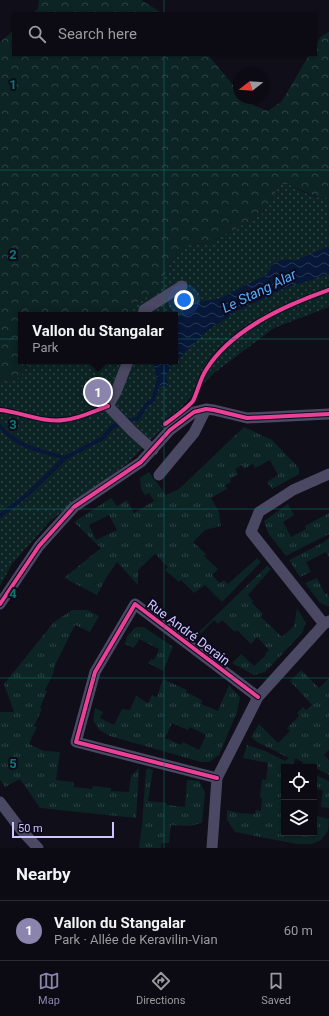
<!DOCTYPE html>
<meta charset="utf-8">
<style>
body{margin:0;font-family:Roboto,sans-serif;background:#1a1820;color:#f1f3f6}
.controls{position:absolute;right:12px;bottom:12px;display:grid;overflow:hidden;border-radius:0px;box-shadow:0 1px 3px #0004}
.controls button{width:36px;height:36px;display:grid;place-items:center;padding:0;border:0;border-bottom:1px solid #2c2b32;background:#0c0a12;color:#f1f3f6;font:20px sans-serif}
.compass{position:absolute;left:233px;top:68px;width:36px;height:36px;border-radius:50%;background:#0c0a12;box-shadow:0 1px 3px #0004;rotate:253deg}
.scale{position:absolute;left:12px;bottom:10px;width:102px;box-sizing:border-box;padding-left:4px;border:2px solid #cdc5ff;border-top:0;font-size:11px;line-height:14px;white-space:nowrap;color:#cdc5ff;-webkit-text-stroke:3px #0d0a1c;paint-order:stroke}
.you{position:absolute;left:184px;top:300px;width:14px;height:14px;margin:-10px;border:3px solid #fff;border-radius:50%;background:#1a73e8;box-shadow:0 0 0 6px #1a73e833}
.badge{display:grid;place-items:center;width:26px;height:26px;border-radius:50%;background:#8b85ae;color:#fff;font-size:13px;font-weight:700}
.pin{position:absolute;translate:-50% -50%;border:2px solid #fff;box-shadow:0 1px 4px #0006}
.popup{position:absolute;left:18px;top:312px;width:160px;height:52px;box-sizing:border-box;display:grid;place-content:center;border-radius:0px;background:#0c0a12;filter:drop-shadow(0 1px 3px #0005);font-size:13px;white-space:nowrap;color:#9a9a9f}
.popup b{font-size:15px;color:#f1f3f6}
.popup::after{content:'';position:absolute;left:50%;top:100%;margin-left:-8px;border:8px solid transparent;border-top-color:#0c0a12}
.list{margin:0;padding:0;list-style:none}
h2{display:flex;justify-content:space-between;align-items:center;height:52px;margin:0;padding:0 16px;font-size:17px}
h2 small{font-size:13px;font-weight:400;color:#9a9a9f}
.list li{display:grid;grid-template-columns:26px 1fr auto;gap:12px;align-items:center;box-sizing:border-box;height:60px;padding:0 16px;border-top:1px solid #2c2b32}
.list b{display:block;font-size:15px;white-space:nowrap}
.list p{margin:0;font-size:13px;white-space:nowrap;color:#9a9a9f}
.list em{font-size:13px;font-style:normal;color:#9a9a9f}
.icon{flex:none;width:22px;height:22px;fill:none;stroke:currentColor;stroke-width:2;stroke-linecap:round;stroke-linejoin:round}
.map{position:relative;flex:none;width:329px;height:848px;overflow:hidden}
.search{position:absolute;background:#0c0a12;box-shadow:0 1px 3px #0004;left:12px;right:12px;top:12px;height:44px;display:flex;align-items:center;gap:10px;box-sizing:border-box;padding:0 14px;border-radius:0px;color:#9a9a9f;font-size:15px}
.sheet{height:112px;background:#0c0a12}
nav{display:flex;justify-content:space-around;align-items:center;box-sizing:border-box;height:56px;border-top:1px solid #2c2b32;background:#0c0a12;font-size:11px;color:#9a9a9f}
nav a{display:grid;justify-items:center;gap:2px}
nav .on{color:#8b85ae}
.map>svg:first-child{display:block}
.grass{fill:url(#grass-tufts);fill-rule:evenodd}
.forest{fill:url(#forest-crowns)}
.park{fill:url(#park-dots)}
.water{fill:url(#water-waves)}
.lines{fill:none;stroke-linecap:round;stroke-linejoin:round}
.stream{stroke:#061737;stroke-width:4}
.minor{stroke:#4a4862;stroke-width:11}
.cycleway-casing{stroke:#0d0a1c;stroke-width:6}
.cycleway{stroke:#ea4096;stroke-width:4}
.grid{fill:none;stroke:#0f766e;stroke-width:1;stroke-opacity:0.55}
.labels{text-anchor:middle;stroke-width:4;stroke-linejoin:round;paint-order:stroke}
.street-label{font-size:13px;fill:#cdc5ff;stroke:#0d0a1c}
.water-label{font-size:14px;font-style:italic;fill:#53adff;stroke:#0d0a1c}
.grid-label{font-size:13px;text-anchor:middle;font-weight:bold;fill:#0f766e;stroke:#0d0a1c;stroke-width:4;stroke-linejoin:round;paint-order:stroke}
</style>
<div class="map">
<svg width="329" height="848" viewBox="0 0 329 848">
<defs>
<pattern id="grass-tufts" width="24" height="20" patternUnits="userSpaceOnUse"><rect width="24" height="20" fill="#0d2424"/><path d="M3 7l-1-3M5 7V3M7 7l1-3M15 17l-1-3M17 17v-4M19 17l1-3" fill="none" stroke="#2f4245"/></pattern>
<pattern id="forest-crowns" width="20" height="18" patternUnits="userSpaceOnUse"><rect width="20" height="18" fill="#0d2424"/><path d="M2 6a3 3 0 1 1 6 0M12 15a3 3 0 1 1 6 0" fill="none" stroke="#2f4245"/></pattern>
<pattern id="park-dots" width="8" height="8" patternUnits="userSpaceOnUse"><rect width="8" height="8" fill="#0d2424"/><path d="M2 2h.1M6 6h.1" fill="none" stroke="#2f4245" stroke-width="1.8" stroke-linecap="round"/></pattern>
<pattern id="water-waves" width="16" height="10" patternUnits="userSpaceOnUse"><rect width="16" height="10" fill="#061737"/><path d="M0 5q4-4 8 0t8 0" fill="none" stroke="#293755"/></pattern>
</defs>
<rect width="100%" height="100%" fill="#100e18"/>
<path class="grass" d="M244,427L272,440L299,468V474L272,489L267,482L278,475L270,460L255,468L253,464L244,469L242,465L235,469L238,474L230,479L231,482L225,485L227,489L211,498L219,512L221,526L205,530L193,542L206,554L204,556L218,569L212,575L220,583L224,580L228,584L257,558L261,562L222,602L205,585L194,593L181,580L179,582L165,570L168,567L155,554L138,570V585L117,562L106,578L97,595L64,578L101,548L74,522L111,498L117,506L127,500L134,513L154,501L149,493L145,495L141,489L140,478L149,472L166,495L179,489ZM109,515L117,530L96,540L89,525Z
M288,504L294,515L283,522L291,537L306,529L305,526L329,513V534L286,556L268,533L264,521Z
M329,538V557L326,552L306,562L311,572L300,577L289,560L324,542Z
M267,566L271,569L248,595L253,601L252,603L263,614L261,617L282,637L294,626L297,608L306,623L302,633L265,672L254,675L232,663L241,654L254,666L266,655L265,654L269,650L257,637L251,644L237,630L235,632L222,620L218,624L214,620L197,638L196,635Z
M317,578L325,594L327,593L329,598V607L320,603L305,583Z
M72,610H87L99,616L90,632L75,625L55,665L53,674L45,690L47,691L40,708L42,709L34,726L37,727L29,744L44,751L60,752L56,780L74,782V787L92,789L93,786L111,788V791L129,792L131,776L139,768L136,818L40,808L20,779L5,787L0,780V712H14L4,684L54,622Z
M136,627H144L173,647L163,671L148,663L151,659L154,660L159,649L139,639L134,648L125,644L127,636Z
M301,670L319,688L329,678V750L324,755L329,760V775L314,767H301L303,762L295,758L293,766L298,767H284V833H314V827H316L317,816L329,819L328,831L321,840L312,844H297L235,832L227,820V810L239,813L255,814L256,810L261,811L262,798H260L262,779L266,780L268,763L243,758L247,745L265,751L285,761L289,758L257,742L251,737L259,724L278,743L290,731L287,728L299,716L297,713L303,707L306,710L312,705L290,681Z
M163,679L187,690L186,692L202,700L201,704L218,711L229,685L240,697L237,712L219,755L209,762H201L110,736L99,730L93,720L95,708L103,712L100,718L114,725L122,709L130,710L136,696L148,703L152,695L157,697ZM172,723L188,730L190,727L206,735L199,750L183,742L181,745L165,738Z
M148,768L153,770L148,801L167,803V805L185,807L187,780L199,781L205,792L202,823L189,826L171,825L169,843H162L161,848H139L142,825L146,770Z
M314,774L329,781V808L321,807L323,790L314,789Z"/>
<path class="forest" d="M39,0H141L162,13H33L38,9Z
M13,31V55H208L239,92V98H244L248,103L268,111L282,101L309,55H316C316,42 317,38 329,32V198C311,200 297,183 280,185L261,215L210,243L191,244L172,261L156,292L136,303L125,315H21V361H32L19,378L0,382V42Z"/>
<path class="park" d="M288,184C300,190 315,200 329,198V307L274,328L214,373L187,401L173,418L128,463L51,520L12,564L0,586V382L19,378L32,361H175V315H125L136,303L156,292L172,261L182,251L191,244L210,243L261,215L280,185Z"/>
<path class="water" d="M329,246V274L283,289L263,299L237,311L208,330L171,366L166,377L169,385L160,387L155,372L153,361H175V322L188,306L193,303L218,299L266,275L275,262L287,259L295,261Z"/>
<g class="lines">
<path class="stream" d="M0,426C18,448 39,450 65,458
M0,516L28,494L65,458L103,438L112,427L127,420L137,419L147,404L153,400L160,376"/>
<path class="minor" d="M143,315L144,310L182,286
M128,361L116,392L108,406L132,431L153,450
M159,475L194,433L206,409
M0,604L39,546L74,507L141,462L170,430L194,412L206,409L214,410L247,418L329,414
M324,624L251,532L259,512L293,490L329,474
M217,778L76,742L95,672L135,604L258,697
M0,802L22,831L38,848
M212,848L217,778L258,697L324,624L329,621"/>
<g class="cycleway-casing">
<path id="cycleway" d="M0,410C21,412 43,423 64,420C79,419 94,411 108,406
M165,424C172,419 188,407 193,401C198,391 200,379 206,370C231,329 286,305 329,290
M0,604L39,546L74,507L141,462L170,430L194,412L206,409L214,410L247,418L329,414
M217,778L76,742L95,672L135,604L258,697"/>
</g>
<use href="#cycleway" class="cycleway"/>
</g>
<path class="grid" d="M164,0V13M164,55V848M0,170H329M0,339H329M0,509H329M0,678H329"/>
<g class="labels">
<g class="street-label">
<text transform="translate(189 632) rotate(37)" y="5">Rue André Derain</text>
</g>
<g class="water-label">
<text transform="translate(259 291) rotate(-26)" y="5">Le Stang Alar</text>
</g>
</g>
<g class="grid-label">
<text x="13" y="89">1</text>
<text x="13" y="259">2</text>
<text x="13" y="429">3</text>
<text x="13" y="598">4</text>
<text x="13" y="768">5</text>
</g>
</svg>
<div class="controls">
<button><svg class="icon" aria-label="locate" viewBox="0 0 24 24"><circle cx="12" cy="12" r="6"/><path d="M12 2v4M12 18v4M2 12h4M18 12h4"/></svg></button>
<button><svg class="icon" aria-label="layers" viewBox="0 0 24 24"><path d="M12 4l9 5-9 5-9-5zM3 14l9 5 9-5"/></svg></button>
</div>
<svg class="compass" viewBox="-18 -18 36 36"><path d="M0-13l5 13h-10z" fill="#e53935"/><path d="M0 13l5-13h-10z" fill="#9a9a9f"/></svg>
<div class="scale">50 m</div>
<div class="you"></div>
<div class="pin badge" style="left:98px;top:392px">1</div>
<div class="popup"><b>Vallon du Stangalar</b>Park</div>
<div class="search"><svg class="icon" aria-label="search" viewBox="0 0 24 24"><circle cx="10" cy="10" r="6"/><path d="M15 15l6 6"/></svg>Search here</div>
</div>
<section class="sheet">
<h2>Nearby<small></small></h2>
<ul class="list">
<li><span class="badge">1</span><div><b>Vallon du Stangalar</b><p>Park · Allée de Keravilin-Vian</p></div><em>60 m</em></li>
</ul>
</section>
<nav>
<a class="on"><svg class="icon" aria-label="map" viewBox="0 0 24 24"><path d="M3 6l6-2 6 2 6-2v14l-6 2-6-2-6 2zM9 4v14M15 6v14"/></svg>Map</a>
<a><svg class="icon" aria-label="directions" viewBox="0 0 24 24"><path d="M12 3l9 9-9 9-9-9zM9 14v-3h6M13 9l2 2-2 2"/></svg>Directions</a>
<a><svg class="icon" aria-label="saved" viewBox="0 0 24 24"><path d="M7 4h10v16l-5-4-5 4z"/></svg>Saved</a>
</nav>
